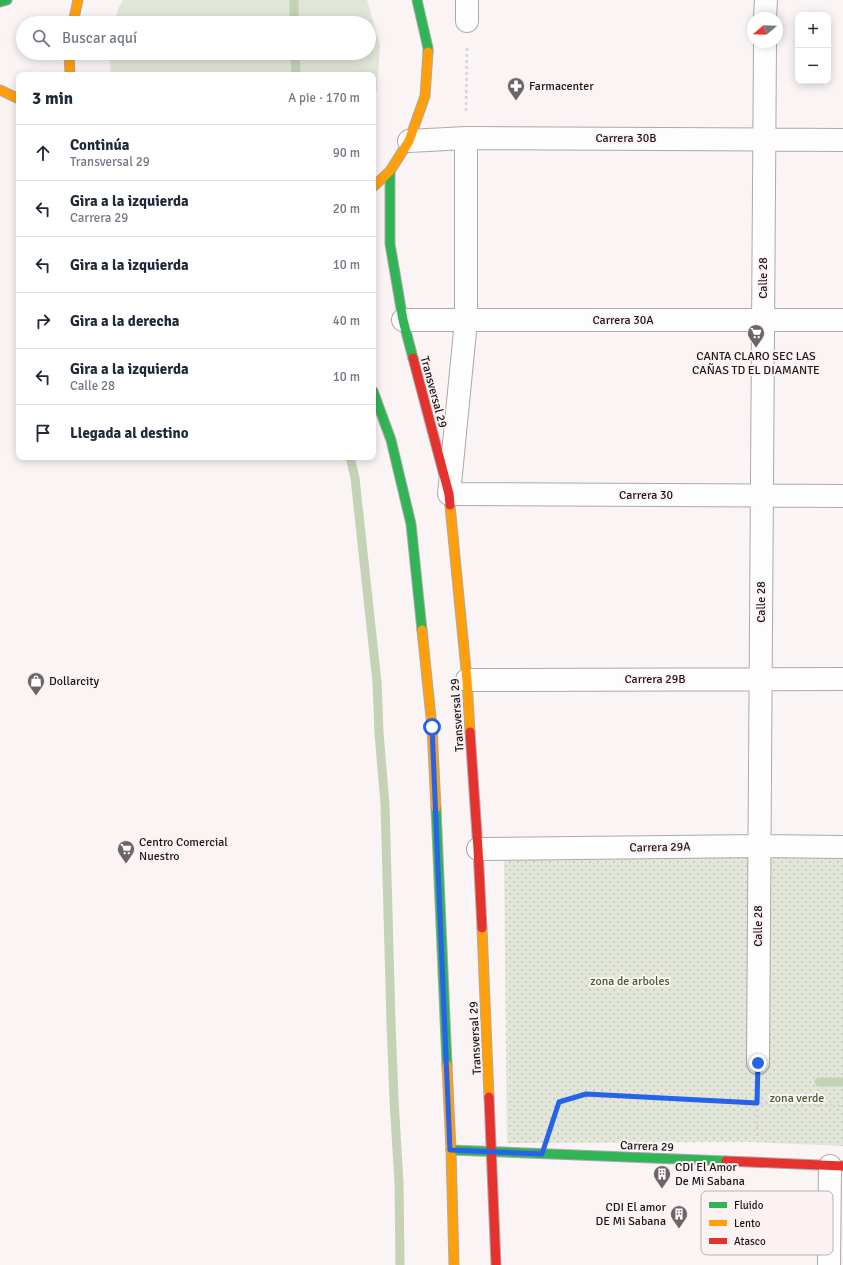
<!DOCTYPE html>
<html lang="es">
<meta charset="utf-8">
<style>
body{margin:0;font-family:Signika,sans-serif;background:#f2f2f3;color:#1f2937}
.controls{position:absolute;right:12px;top:12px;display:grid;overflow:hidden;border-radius:8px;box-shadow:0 2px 10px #0003}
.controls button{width:36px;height:36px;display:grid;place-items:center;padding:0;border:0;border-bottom:1px solid #e0e1e3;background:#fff;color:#1f2937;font:20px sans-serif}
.compass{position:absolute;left:747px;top:12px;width:36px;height:36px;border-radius:50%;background:#fff;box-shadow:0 2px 10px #0003;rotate:251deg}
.stop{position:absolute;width:12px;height:12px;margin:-9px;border:3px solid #2563eb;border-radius:50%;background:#fff}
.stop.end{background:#2563eb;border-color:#fff;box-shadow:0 1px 4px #0008}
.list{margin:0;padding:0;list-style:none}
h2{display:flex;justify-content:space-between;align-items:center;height:52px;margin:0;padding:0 16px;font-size:17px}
h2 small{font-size:13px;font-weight:400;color:#747a83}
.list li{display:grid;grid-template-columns:26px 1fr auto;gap:12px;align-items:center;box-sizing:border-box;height:56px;padding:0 16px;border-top:1px solid #e0e1e3}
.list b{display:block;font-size:15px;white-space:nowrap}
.list p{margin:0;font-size:13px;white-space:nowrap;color:#747a83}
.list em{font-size:13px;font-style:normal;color:#747a83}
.icon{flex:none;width:22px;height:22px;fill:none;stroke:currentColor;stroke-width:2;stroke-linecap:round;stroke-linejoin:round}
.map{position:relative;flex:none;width:843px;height:1265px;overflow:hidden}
.search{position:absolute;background:#fff;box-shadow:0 2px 10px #0003;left:16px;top:16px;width:360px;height:44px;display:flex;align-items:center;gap:10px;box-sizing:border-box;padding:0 14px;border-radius:22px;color:#747a83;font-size:15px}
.panel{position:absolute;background:#fff;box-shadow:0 2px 10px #0003;left:16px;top:72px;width:360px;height:388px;border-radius:8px}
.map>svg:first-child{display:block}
.grass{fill:#e1e6d8}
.park{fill:url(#park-dots)}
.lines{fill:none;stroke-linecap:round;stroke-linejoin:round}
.stream{stroke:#c4d2b6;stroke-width:9}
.street-casing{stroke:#afa8a9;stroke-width:24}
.fast-casing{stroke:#afa8a9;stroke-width:11}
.slow-casing{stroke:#afa8a9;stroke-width:11}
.jam-casing{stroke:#afa8a9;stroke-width:11}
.path{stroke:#d6d4d5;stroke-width:2.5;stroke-dasharray:3 3;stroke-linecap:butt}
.street{stroke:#fefdfe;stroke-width:22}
.fast{stroke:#30b455;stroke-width:9}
.slow{stroke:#ff9f0a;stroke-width:9}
.jam{stroke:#e5322d;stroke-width:9}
.route{stroke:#2563eb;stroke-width:5}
.labels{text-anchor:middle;stroke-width:4;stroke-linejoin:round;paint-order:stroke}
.poi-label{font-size:12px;fill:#1f1618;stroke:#fcf2f4;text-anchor:start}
.street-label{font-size:12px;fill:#1f1618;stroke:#fcf2f4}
.park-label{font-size:12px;fill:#456129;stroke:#fcf2f4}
.key{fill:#fcf2f4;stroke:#bab0b2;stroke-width:1}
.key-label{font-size:11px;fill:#1f1618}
</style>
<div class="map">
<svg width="843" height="1265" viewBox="0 0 843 1265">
<defs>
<pattern id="park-dots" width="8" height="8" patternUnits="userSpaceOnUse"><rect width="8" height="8" fill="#e1e6d8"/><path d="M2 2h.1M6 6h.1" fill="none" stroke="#c1c5b9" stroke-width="1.8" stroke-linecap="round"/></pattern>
</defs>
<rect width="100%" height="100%" fill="#faf4f5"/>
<path class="grass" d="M123,0H367L380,46L377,90L373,101V75H111L109,53H369V23H115L118,9Z"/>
<path class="park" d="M760,853L843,857V1146L750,1142L507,1143L504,857Z"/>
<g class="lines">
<path class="stream" d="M294,0V23
M295,53L296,75
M350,457L355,478L377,682L379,733L385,804L391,1022L394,1100L399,1183L400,1265
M819,1082H843"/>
<g class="street-casing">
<path id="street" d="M765,18L766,0
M467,21V0
M466,138V321L449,494L843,496
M409,141L466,138L843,140
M403,320H843
M467,680L843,679
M478,849L759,846L843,847
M758,1063L765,42
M829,1265L830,1166"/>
</g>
<g class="fast-casing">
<path id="fast" d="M417,0L428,48V52
M0,2L7,0
M390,171V244L403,320L413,358
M373,391L391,440L411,524L422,630
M436,808L447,1065
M451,1150L726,1161"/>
</g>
<g class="slow-casing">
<path id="slow" d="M73,23L78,0
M69,53L70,75
M0,90L19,99
M373,187L390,171L409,141L425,96L428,52
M450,505L467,680L470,732
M422,630L432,727L436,808
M482,928L489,1097
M447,1065L451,1150L454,1265"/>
</g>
<g class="jam-casing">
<path id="jam" d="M413,358L449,494L450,505
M470,732L478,849L482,928
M489,1097L496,1265
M726,1161L843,1166"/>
</g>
<path class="path" d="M466,111L467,48
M551,1127L559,1102L586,1094L757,1103L843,1106
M757,1136V1089"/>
<use href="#street" class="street"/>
<use href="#fast" class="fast"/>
<use href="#slow" class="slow"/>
<use href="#jam" class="jam"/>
</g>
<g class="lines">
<path class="route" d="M432,727L450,1150L542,1154L559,1102L586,1094L757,1103L758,1063"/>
</g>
<defs>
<g id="pharmacy-pin" transform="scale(0.9)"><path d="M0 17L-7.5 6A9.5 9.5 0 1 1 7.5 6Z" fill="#6c6465" stroke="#fcf2f4"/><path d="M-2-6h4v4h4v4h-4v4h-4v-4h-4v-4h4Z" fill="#fff"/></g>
<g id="supermarket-pin" transform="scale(0.9)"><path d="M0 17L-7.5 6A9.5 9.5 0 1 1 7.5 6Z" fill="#6c6465" stroke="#fcf2f4"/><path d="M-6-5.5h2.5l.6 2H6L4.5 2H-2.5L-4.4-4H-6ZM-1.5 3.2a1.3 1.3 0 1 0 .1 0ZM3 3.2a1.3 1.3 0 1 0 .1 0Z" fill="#fff"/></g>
<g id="shop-pin" transform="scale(0.9)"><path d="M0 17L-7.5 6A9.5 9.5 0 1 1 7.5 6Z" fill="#6c6465" stroke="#fcf2f4"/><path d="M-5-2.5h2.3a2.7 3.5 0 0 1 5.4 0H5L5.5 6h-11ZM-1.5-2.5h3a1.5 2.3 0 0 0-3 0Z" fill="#fff"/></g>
<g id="building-pin" transform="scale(0.9)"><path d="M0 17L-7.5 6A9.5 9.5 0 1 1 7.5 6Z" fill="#6c6465" stroke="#fcf2f4"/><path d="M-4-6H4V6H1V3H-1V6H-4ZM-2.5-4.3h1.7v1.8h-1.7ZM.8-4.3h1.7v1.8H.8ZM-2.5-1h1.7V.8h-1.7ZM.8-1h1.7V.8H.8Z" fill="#fff"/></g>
</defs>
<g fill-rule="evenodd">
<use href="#pharmacy-pin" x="516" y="86"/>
<use href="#supermarket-pin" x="756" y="333"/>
<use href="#shop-pin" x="36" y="681"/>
<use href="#supermarket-pin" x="126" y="849"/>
<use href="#building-pin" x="662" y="1174"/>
<use href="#building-pin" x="679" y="1214"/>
</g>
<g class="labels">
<g class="poi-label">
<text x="529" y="90">Farmacenter</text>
<text x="756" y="360" text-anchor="middle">CANTA CLARO SEC LAS<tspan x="756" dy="14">CAÑAS TD EL DIAMANTE</tspan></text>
<text x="49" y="685">Dollarcity</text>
<text x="139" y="846">Centro Comercial<tspan x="139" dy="14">Nuestro</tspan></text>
<text x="675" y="1171">CDI El Amor<tspan x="675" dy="14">De Mi Sabana</tspan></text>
<text x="666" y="1211" text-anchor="end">CDI El amor<tspan x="666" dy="14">DE Mi Sabana</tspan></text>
</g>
<g class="street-label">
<text x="626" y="142">Carrera 30B</text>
<text transform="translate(763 278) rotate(-90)" y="4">Calle 28</text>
<text x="623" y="324">Carrera 30A</text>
<text transform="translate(434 392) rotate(75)" y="4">Transversal 29</text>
<text x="646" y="499">Carrera 30</text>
<text transform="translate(761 602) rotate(-90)" y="4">Calle 28</text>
<text x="655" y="683">Carrera 29B</text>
<text transform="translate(457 715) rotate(-94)" y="4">Transversal 29</text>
<text transform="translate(660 847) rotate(-1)" y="4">Carrera 29A</text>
<text transform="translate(758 926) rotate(-90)" y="4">Calle 28</text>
<text transform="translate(475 1038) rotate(-93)" y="4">Transversal 29</text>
<text transform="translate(647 1146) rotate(2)" y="4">Carrera 29</text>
</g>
<g class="park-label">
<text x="630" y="985">zona de arboles</text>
<text x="797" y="1102">zona verde</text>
</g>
</g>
<rect x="701" y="1191" width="132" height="64" rx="6" class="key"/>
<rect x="709" y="1202" width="18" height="6" fill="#30b455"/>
<rect x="709" y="1220" width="18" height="6" fill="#ff9f0a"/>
<rect x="709" y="1238" width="18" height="6" fill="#e5322d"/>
<g class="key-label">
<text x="734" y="1209">Fluido</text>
<text x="734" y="1227">Lento</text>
<text x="734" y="1245">Atasco</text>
</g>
</svg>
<div class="controls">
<button>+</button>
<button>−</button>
</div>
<svg class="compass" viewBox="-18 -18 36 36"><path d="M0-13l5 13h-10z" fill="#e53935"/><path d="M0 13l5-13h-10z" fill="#747a83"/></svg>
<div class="stop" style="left:432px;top:727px"></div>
<div class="stop end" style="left:758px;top:1063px"></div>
<div class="search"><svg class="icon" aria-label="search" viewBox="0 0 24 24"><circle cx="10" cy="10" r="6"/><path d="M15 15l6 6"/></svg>Buscar aquí</div>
<section class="panel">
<h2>3 min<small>A pie · 170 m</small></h2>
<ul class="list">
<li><svg class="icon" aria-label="ahead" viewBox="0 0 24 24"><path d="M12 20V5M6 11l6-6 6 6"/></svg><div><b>Continúa</b><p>Transversal 29</p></div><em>90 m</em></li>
<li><svg class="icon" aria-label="left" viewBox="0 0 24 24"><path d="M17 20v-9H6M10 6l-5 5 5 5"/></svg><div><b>Gira a la izquierda</b><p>Carrera 29</p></div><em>20 m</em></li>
<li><svg class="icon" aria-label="left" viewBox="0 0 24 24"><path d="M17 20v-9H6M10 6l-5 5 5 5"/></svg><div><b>Gira a la izquierda</b></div><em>10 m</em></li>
<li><svg class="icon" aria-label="right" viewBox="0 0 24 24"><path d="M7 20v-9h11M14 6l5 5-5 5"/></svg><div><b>Gira a la derecha</b></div><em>40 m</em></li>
<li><svg class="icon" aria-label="left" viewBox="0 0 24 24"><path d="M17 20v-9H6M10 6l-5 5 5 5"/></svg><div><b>Gira a la izquierda</b><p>Calle 28</p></div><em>10 m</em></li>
<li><svg class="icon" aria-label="arrive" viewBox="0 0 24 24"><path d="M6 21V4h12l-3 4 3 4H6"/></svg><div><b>Llegada al destino</b></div></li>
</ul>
</section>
</div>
